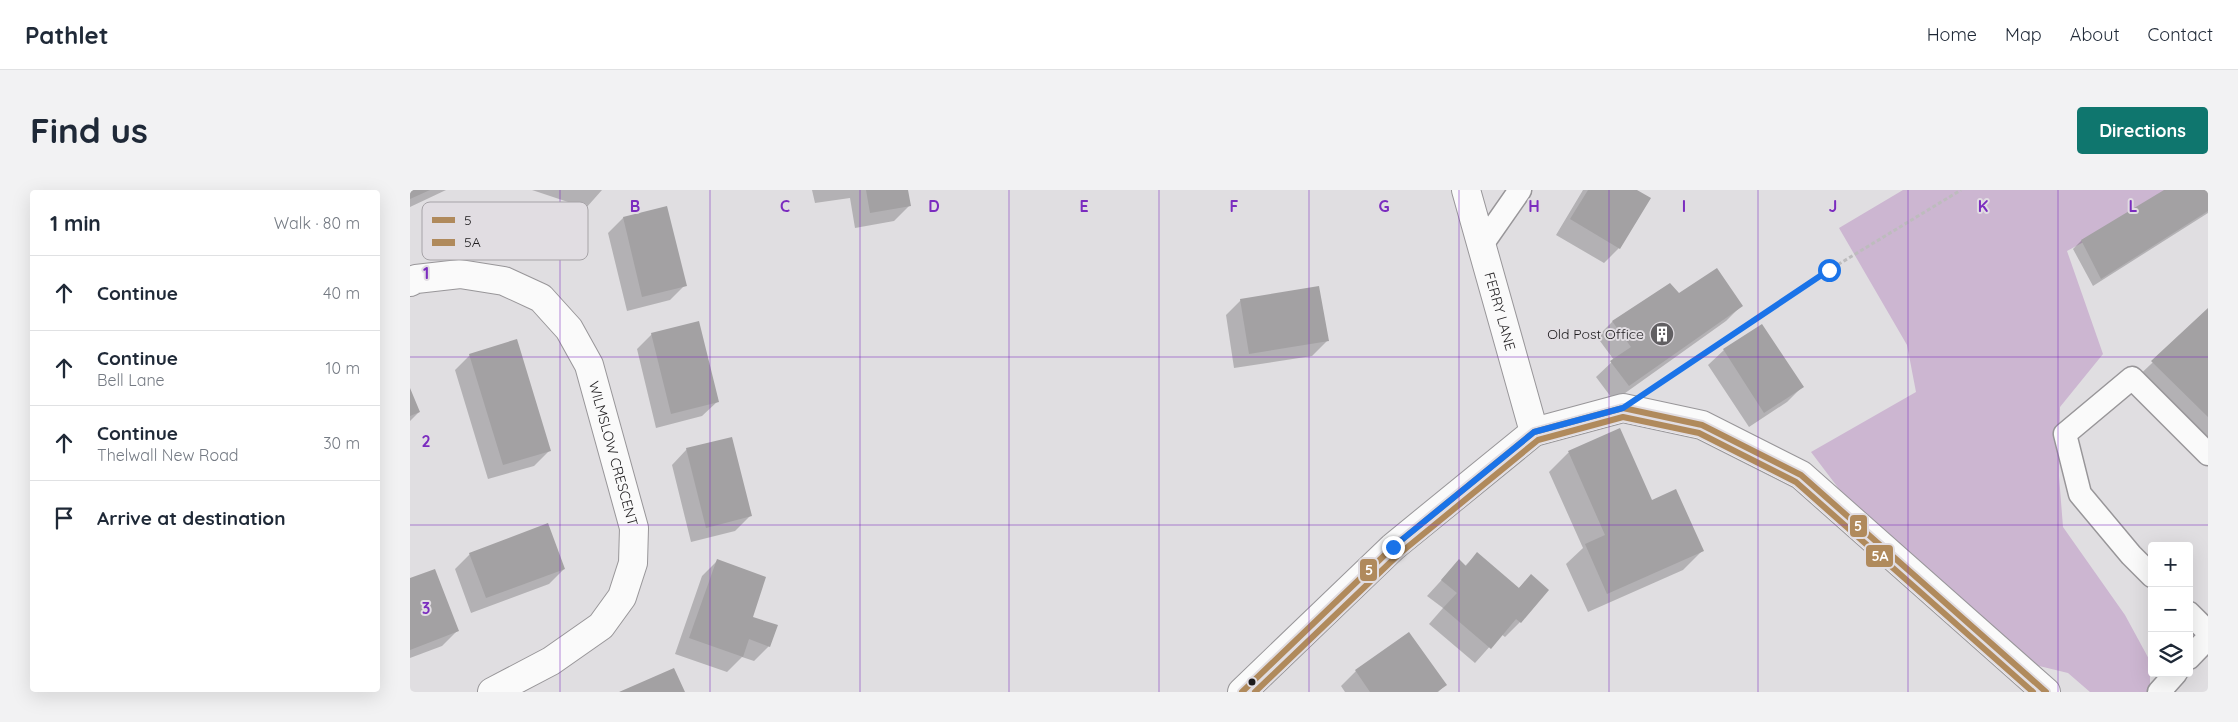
<!DOCTYPE html>
<meta charset="utf-8">
<style>
body{margin:0;font-family:Quicksand,sans-serif;background:#f2f2f3;color:#1f2937}
.controls{position:absolute;right:15px;bottom:15px;display:grid;overflow:hidden;border-radius:5px;box-shadow:0 5px 20px #0002}
.controls button{width:45px;height:45px;display:grid;place-items:center;padding:0;border:0;border-bottom:1px solid #e0e1e3;background:#fff;color:#1f2937;font:25px sans-serif}
.stop{position:absolute;width:15px;height:15px;margin:-11px;border:4px solid #1a73e8;border-radius:50%;background:#fff}
.stop.end{background:#1a73e8;border-color:#fff;box-shadow:0 1px 5px #0008}
.list{margin:0;padding:0;list-style:none}
h2{display:flex;justify-content:space-between;align-items:center;height:65px;margin:0;padding:0 20px;font-size:21px}
h2 small{font-size:16px;font-weight:400;color:#747a83}
.list li{display:grid;grid-template-columns:32px 1fr auto;gap:15px;align-items:center;box-sizing:border-box;height:75px;padding:0 20px;border-top:1px solid #e0e1e3}
.list b{display:block;font-size:19px;white-space:nowrap}
.list p{margin:0;font-size:16px;white-space:nowrap;color:#747a83}
.list em{font-size:16px;font-style:normal;color:#747a83}
.icon{flex:none;width:28px;height:28px;fill:none;stroke:currentColor;stroke-width:2;stroke-linecap:round;stroke-linejoin:round}
.map{position:relative;flex:none;width:1798px;height:502px;overflow:hidden;border-radius:5px}
header{display:flex;align-items:center;gap:30px;box-sizing:border-box;height:70px;padding:0 25px;background:#fff;border-bottom:1px solid #e0e1e3}
header strong{font-size:24px}
nav{display:flex;gap:28px;margin-inline-start:auto;font-size:18px}
.intro{display:flex;align-items:center;justify-content:space-between;box-sizing:border-box;height:120px;padding:0 30px}
h1{margin:0;font-size:35px}
.button{padding:12px 22px;border-radius:5px;background:#0f766e;color:#fff;font-size:18px;font-weight:700}
main{display:flex;gap:30px;padding:0 30px}
aside{flex:1;background:#fff;border-radius:5px;box-shadow:0 5px 20px #0002}
.map>svg:first-child{display:block}
.forest{fill:#ccb6d1}
.shadow{fill:#0003}
.building{fill:#a3a1a3}
.lines{fill:none;stroke-linecap:round;stroke-linejoin:round}
.service-casing{stroke:#989699;stroke-width:25}
.minor-casing{stroke:#989699;stroke-width:30}
.secondary-casing{stroke:#989699;stroke-width:30}
.path{stroke:#bdbcbd;stroke-width:3;stroke-dasharray:4 2.5;stroke-linecap:butt}
.service{stroke:#fafafa;stroke-width:22}
.minor{stroke:#fafafa;stroke-width:28}
.secondary{stroke:#fafafa;stroke-width:28}
.bus-1-casing{stroke:#e1dde2;stroke-width:10}
.bus-2-casing{stroke:#e1dde2;stroke-width:10}
.bus-1{stroke:#b08a5c;stroke-width:6}
.bus-2{stroke:#b08a5c;stroke-width:6}
.route{stroke:#1a73e8;stroke-width:6}
.grid{fill:none;stroke:#7b2cbf;stroke-width:1;stroke-opacity:0.55}
.bus-dot{fill:#1d1b1d;stroke:#e1dde2;stroke-width:2}
.labels{text-anchor:middle;stroke-width:4;stroke-linejoin:round;paint-order:stroke}
.street-label{font-size:14px;fill:#1d1b1d;stroke:#e1dde2}
.poi-label{font-size:14px;fill:#1d1b1d;stroke:#e1dde2;text-anchor:end}
.key{fill:#e1dde2;stroke:#a6a3a7;stroke-width:1}
.key-label{font-size:14px;fill:#1d1b1d}
.grid-label{font-size:16px;text-anchor:middle;font-weight:bold;fill:#7b2cbf;stroke:#e1dde2;stroke-width:4;stroke-linejoin:round;paint-order:stroke}
.line-badge{stroke:#e1dde2;stroke-width:2}
.badge-label{font-size:14px;text-anchor:middle;font-weight:bold;fill:#fff}
</style>
<header>
<strong>Pathlet</strong>
<nav><a>Home</a><a>Map</a><a>About</a><a>Contact</a></nav>
</header>
<div class="intro"><h1>Find us</h1><a class="button">Directions</a></div>
<main>
<aside>
<h2>1 min<small>Walk · 80 m</small></h2>
<ul class="list">
<li><svg class="icon" aria-label="ahead" viewBox="0 0 24 24"><path d="M12 20V5M6 11l6-6 6 6"/></svg><div><b>Continue</b></div><em>40 m</em></li>
<li><svg class="icon" aria-label="ahead" viewBox="0 0 24 24"><path d="M12 20V5M6 11l6-6 6 6"/></svg><div><b>Continue</b><p>Bell Lane</p></div><em>10 m</em></li>
<li><svg class="icon" aria-label="ahead" viewBox="0 0 24 24"><path d="M12 20V5M6 11l6-6 6 6"/></svg><div><b>Continue</b><p>Thelwall New Road</p></div><em>30 m</em></li>
<li><svg class="icon" aria-label="arrive" viewBox="0 0 24 24"><path d="M6 21V4h12l-3 4 3 4H6"/></svg><div><b>Arrive at destination</b></div></li>
</ul>
</aside>
<div class="map">
<svg width="1798" height="502" viewBox="0 0 1798 502">
<rect width="100%" height="100%" fill="#e0dee1"/>
<path class="forest" d="M1493,0H1769L1657,61L1693,164L1650,217L1649,286L1653,337L1715,425L1740,471V502H1680L1658,483L1600,469L1498,390L1401,262L1506,202L1497,155L1429,38Z"/>
<path class="shadow" d="M0,0H36L0,17Z
M122,0H192L176,18Z
M402,0H497L499,16L484,31L445,38L440,8L405,13Z
M1173,0H1224L1209,58L1194,73L1146,45Z
M1757,0H1798V23L1683,96L1663,59L1671,51Z
M256,18L275,95L260,110L217,121L198,43L213,28Z
M1260,94L1269,105L1331,116L1316,131L1204,211L1186,187L1204,170L1187,147L1202,132Z
M831,110L917,151L902,166L824,178L816,125Z
M1798,120V257L1721,193Z
M1352,136L1392,197L1377,212L1339,237L1298,175L1314,160Z
M242,144L308,211L292,226L246,238L227,159Z
M60,165L139,261L124,276L78,289L45,180Z
M0,201L9,222L0,231Z
M1210,240L1241,312L1292,361L1273,380L1178,422L1156,374L1173,358L1139,282L1158,263Z
M277,259L340,326L325,341L281,352L262,275Z
M60,364L154,379L139,394L61,423L45,379Z
M1067,364L1108,399L1121,385L1110,432L1095,447L1091,444L1065,473L1019,434L1033,418L1017,406L1049,371L1055,376Z
M307,371L359,456L344,471L332,467L317,482L265,464L292,386Z
M0,390L47,441L32,456L0,468Z
M946,481L1035,495L1028,502H935L931,496Z"/>
<path class="building" d="M0,0H20L0,9Z
M456,0H498L501,16L460,23Z
M1178,0H1227L1241,8L1210,59L1160,29Z
M1754,0H1798V21L1691,89L1671,50Z
M257,16L277,96L232,107L213,27Z
M1307,78L1333,116L1219,196L1200,171L1221,157L1202,131L1260,93L1269,103Z
M909,96L919,151L839,164L830,109Z
M1798,118V227L1741,171Z
M289,131L309,212L261,224L241,143Z
M1352,134L1394,197L1354,223L1313,159Z
M107,149L141,261L93,275L59,164Z
M0,198L10,222L0,226Z
M1210,238L1242,310L1266,299L1294,361L1197,404L1175,354L1195,345L1158,261Z
M322,247L342,326L296,338L276,258Z
M138,333L155,379L76,408L59,363Z
M1067,362L1109,398L1121,384L1139,400L1111,433L1106,429L1081,459L1033,418L1047,403L1031,390L1049,369L1056,376Z
M307,369L356,387L343,427L368,435L360,457L339,449L333,467L279,448Z
M25,379L49,441L0,460V388Z
M999,442L1037,495L1027,502H960L945,480Z
M264,478L275,502H209Z"/>
<g class="lines">
<g class="service-casing">
<path id="service" d="M1071,56L1110,0
M1742,386L1721,365L1670,304L1655,244L1722,188L1798,264
M1779,423L1798,442
M1779,468L1798,448
M1749,502L1766,483"/>
</g>
<g class="minor-casing">
<g id="minor">
<path id="s1" d="M1056,0L1124,242"/>
<path id="s2" d="M0,92L6,89L50,84L94,91L131,108L159,139L179,175L224,338L223,373L212,407L191,436L141,471L82,502"/>
</g>
</g>
<g class="secondary-casing">
<path id="secondary" d="M832,502L983,357L1124,242L1213,218L1292,235L1391,285L1636,502"/>
</g>
<path class="path" d="M1255,190L1419,80L1551,0"/>
<use href="#service" class="service"/>
<use href="#minor" class="minor"/>
<use href="#secondary" class="secondary"/>
<g class="bus-1-casing">
<path id="bus-1" d="M832,502L983,357L1124,242L1213,218L1292,235L1391,285L1636,502"/>
</g>
<g class="bus-2-casing">
<path id="bus-2" d="M845,502L989,364L1128,250L1213,227L1289,243L1386,292L1623,502"/>
</g>
<use href="#bus-1" class="bus-1"/>
<use href="#bus-2" class="bus-2"/>
</g>
<g class="lines">
<path class="route" d="M983,357L1124,242L1213,218L1419,80"/>
</g>
<path class="grid" d="M150,0V502M300,0V502M450,0V502M599,0V502M749,0V502M899,0V502M1049,0V502M1199,0V502M1348,0V502M1498,0V502M1648,0V502M0,167H1798M0,335H1798"/>
<defs>
<g id="building-disc" transform="scale(1.25)"><circle r="9.5" fill="#615f62" stroke="#e1dde2"/><path d="M-4-6H4V6H1V3H-1V6H-4ZM-2.5-4.3h1.7v1.8h-1.7ZM.8-4.3h1.7v1.8H.8ZM-2.5-1h1.7V.8h-1.7ZM.8-1h1.7V.8H.8Z" fill="#fff"/></g>
</defs>
<g fill-rule="evenodd">
<use href="#building-disc" x="1252" y="144"/>
</g>
<circle class="bus-dot" cx="842" cy="492" r="4.5"/>
<g class="labels">
<g class="street-label">
<text dy="5" stroke="none"><textPath href="#s1" startOffset="126">FERRY LANE</textPath></text>
<text dy="5" stroke="none"><textPath href="#s2" startOffset="311">WILMSLOW CRESCENT</textPath></text>
</g>
<g class="poi-label">
<text x="1234" y="149">Old Post Office</text>
</g>
</g>
<rect x="12" y="12" width="166" height="58" rx="8" class="key"/>
<rect x="22" y="27" width="23" height="6" fill="#b08a5c"/>
<rect x="22" y="49" width="23" height="7" fill="#b08a5c"/>
<g class="key-label">
<text x="54" y="35">5</text>
<text x="54" y="57">5A</text>
</g>
<g class="grid-label">
<text x="225" y="22">B</text>
<text x="375" y="22">C</text>
<text x="524" y="22">D</text>
<text x="674" y="22">E</text>
<text x="824" y="22">F</text>
<text x="974" y="22">G</text>
<text x="1124" y="22">H</text>
<text x="1274" y="22">I</text>
<text x="1423" y="22">J</text>
<text x="1573" y="22">K</text>
<text x="1723" y="22">L</text>
<text x="16" y="89">1</text>
<text x="16" y="257">2</text>
<text x="16" y="424">3</text>
</g>
<g class="line-badge">
<rect x="1439" y="324" width="19" height="24" rx="5" fill="#b08a5c"/>
<rect x="1455" y="354" width="29" height="24" rx="5" fill="#b08a5c"/>
<rect x="949" y="368" width="19" height="24" rx="5" fill="#b08a5c"/>
</g>
<g class="badge-label">
<text x="1448" y="341">5</text>
<text x="1470" y="371">5A</text>
<text x="959" y="385">5</text>
</g>
</svg>
<div class="controls">
<button>+</button>
<button>−</button>
<button><svg class="icon" aria-label="layers" viewBox="0 0 24 24"><path d="M12 4l9 5-9 5-9-5zM3 14l9 5 9-5"/></svg></button>
</div>
<div class="stop" style="left:1419px;top:80px"></div>
<div class="stop end" style="left:983px;top:357px"></div>
</div>
</main>
